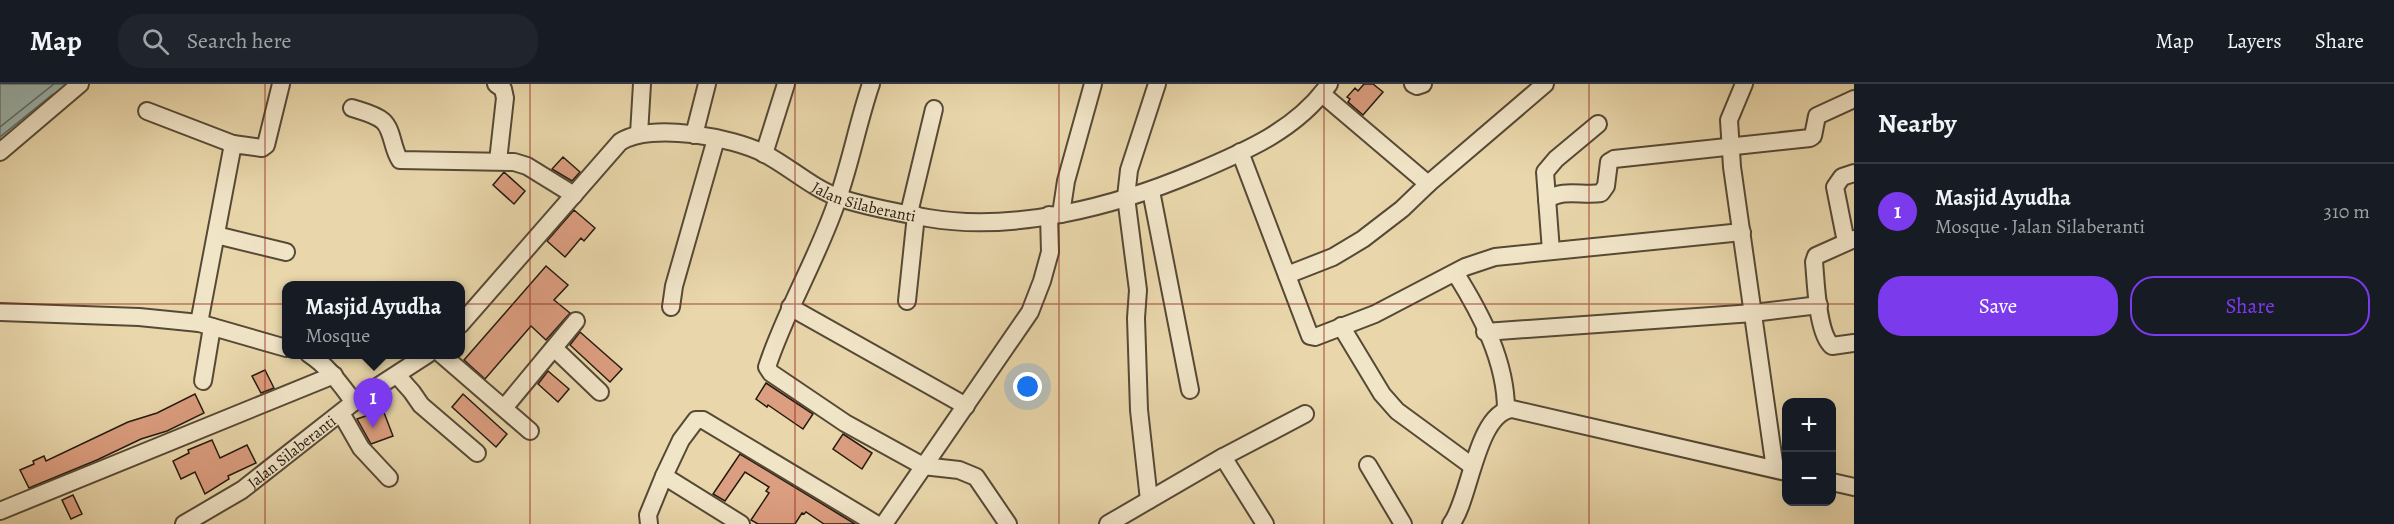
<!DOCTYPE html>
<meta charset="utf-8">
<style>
body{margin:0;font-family:Alegreya,serif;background:#20242c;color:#f1f3f6}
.controls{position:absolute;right:18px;bottom:18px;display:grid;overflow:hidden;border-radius:12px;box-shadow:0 6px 24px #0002}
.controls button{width:54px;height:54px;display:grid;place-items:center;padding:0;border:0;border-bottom:2px solid #363941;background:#171b24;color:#f1f3f6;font:30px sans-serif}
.you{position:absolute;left:1028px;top:303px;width:21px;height:21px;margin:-15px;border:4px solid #fff;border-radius:50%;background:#1a73e8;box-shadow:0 0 0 9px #1a73e833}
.badge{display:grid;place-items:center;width:39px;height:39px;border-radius:50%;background:#7c3aed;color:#fff;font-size:20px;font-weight:700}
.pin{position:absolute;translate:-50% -50px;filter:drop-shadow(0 2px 3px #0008)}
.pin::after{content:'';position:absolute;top:32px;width:21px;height:18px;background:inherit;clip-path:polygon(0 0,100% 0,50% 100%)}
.popup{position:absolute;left:282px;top:197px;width:183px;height:78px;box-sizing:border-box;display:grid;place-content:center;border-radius:12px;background:#171b24;filter:drop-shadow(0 2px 4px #0005);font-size:20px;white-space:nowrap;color:#9ea1a6}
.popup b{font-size:22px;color:#f1f3f6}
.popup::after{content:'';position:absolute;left:50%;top:100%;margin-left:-12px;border:12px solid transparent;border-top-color:#171b24}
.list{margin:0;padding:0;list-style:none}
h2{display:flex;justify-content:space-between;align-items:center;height:78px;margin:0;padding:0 24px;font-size:26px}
h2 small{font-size:20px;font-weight:400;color:#9ea1a6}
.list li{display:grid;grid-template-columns:39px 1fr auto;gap:18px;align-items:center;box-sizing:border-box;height:96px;padding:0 24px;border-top:2px solid #363941}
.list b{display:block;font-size:22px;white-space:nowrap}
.list p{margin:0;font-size:20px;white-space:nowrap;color:#9ea1a6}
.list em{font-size:20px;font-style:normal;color:#9ea1a6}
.actions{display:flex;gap:12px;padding:18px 24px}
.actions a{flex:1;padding:14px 0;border:2px solid #7c3aed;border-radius:24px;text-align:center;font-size:21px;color:#7c3aed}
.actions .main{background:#7c3aed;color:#fff}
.icon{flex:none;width:33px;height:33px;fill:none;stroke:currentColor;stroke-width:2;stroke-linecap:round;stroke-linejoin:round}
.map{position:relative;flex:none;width:1854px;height:440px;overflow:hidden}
header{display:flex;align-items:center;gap:36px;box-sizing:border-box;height:84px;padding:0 30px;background:#171b24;border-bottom:2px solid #363941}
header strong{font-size:28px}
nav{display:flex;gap:33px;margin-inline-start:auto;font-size:21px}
.search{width:420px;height:54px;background:#20242c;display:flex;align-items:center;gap:15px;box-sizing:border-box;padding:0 21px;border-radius:24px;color:#9ea1a6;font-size:22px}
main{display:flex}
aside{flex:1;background:#171b24}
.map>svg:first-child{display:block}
.water{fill:#9ab7b3;stroke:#6b7871;stroke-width:1.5}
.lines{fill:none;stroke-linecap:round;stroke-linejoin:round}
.shore{stroke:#606861;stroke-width:1.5}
.building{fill:#dc9e80;stroke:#251a0f;stroke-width:1.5}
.street-casing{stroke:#564936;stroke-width:20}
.street{stroke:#f1e5c8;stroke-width:16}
.grid{fill:none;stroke:#8f2418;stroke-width:1.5;stroke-opacity:0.55}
.labels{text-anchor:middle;stroke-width:5;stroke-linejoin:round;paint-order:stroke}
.street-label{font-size:16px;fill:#251a0f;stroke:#f1e5c8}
</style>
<header>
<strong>Map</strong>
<div class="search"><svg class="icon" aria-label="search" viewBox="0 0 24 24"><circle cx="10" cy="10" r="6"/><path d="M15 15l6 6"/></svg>Search here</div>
<nav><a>Map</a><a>Layers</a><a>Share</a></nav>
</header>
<main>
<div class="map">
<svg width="1854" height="440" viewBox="0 0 1854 440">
<rect width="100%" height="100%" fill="#e9d7ab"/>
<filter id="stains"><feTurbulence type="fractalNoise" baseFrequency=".00333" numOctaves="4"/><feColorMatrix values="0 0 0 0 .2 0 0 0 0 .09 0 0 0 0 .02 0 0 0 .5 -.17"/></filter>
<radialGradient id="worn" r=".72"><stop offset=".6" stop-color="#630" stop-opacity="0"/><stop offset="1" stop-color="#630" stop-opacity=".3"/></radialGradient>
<path class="water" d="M0,0H75L0,61Z"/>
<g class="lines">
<path class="shore" d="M0,43L54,0
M0,53L53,10"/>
</g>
<path class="building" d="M1364,0H1373L1383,8L1363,31L1348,18L1350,15L1347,13L1355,4L1358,7Z
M563,73L580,88L572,97L552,85Z
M504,88L525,107L514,120L493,101Z
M574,126L595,144L584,157L581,154L565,173L547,157Z
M546,182L568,201L554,216L570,229L546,256L531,242L485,295L464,276Z
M580,248L622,285L610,298L570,261Z
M265,286L274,304L261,309L252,292Z
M548,287L569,305L558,318L538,300Z
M766,299L813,330L803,345L768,321L767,323L756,315Z
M195,310L204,329L167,347L141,355L97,376L29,404L20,386L34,380L33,377L44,372L46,377L128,338L157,329Z
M463,310L507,350L496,363L452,323Z
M383,326L393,352L371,360L357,335Z
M843,350L872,369L862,385L833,365Z
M212,356L220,374L247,361L256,379L228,392L229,395L205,410L195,388L181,395L173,377L189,369L188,366Z
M740,370L842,432L855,440H824L806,428L804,430L802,429L795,440H758L751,436L769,409L766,407L769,403L745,388L725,417L713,410Z
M73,411L82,430L71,435L62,416Z"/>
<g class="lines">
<g class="street-casing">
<g id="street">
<path d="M496,0L503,5L505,14L498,77"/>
<path d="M871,0C858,38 851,77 838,114C819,172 786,225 767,283L771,289L845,339L923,382L959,386L976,393L1008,440"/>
<path d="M1413,0L1417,2L1423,0"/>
<path d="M1744,0L1729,36L1732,83L1775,385"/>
<path d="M1322,10L1428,100"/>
<path d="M352,24C361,27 375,30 383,37C393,46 392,65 400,76L514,78L527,82L574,111"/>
<path d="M147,27L233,60"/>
<path d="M639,50L642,0"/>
<path d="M694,51L707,0"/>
<path d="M0,68L80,0"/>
<path d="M1240,68L1310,252L1315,253L1375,230L1465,183L1495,173L1742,148"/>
<path d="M764,70L786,0"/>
<path d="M1151,107L1190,306"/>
<path d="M1547,116C1563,104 1582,112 1601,109L1606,102L1609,78L1614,75L1810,54L1813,52L1817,32L1854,15"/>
<path d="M909,129L934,25"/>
<path d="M1061,130L1066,97L1093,0"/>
<path d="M216,151L286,168"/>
<path d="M1854,155L1816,172L1814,178C1816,198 1817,249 1832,262L1854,259"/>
<path d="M1846,158L1835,103L1842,93L1854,89"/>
<path d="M1551,167L1545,88L1556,75L1598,40"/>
<path d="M1456,190C1481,230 1506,277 1506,326"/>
<path d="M1287,191L1333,173L1363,155L1402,125L1428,100L1545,0"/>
<path d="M907,217L916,131"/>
<path d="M671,223L674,202L716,55"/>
<path d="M790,223L966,322"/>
<path d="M0,228L139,233L199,239L286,264"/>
<path d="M199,239L233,60L262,64L266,61L281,0"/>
<path id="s1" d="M460,241L620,58C651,38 733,53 765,70C790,83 813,105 840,114C867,123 900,129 928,134C1014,149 1116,122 1194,89C1244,68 1297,46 1329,0"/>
<path d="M1341,242L1382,310L1397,327L1472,382"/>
<path d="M1485,248L1753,229L1819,221"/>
<path d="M554,264L600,308"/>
<path d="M309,270C329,283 340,300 354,318"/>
<path d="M441,270L530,347"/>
<path d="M397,291L412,308L421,321L477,369"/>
<path d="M203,297L212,243"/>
<path d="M504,324L576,237"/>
<path d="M341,329L361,364L389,394"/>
<path d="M1223,373L1305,330"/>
<path d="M1368,381L1403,440"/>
<path d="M664,392L681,356L696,336H703L876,440"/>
<path d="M1832,398L1854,403"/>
<path d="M1149,416L1139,326L1136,234L1138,206L1126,113L1129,86L1157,0"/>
<path d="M0,427L334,291"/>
<path id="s2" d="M184,440L242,406L354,318L428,270"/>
<path d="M649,440L648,431L664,392L741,440"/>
<path d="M884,440L1030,228L1042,197L1050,168L1049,131"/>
<path d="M1108,440L1223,373L1265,440"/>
<path d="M1451,440C1470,417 1476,329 1512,325L1786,388"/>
</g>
</g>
<use href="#street" class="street"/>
</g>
<path class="grid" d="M265,0V440M530,0V440M795,0V440M1059,0V440M1324,0V440M1589,0V440M0,220H1854"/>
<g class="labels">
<g class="street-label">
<text dy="6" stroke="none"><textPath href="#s1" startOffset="504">Jalan Silaberanti</textPath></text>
<text dy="6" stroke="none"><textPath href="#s2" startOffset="130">Jalan Silaberanti</textPath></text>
</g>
</g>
<rect width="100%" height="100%" filter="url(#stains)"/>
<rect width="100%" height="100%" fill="url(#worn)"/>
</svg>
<div class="controls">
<button>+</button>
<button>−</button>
</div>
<div class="you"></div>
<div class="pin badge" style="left:373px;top:344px">1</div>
<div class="popup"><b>Masjid Ayudha</b>Mosque</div>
</div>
<aside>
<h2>Nearby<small></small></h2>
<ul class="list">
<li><span class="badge">1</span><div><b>Masjid Ayudha</b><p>Mosque · Jalan Silaberanti</p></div><em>310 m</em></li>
</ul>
<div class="actions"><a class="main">Save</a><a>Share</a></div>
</aside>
</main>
